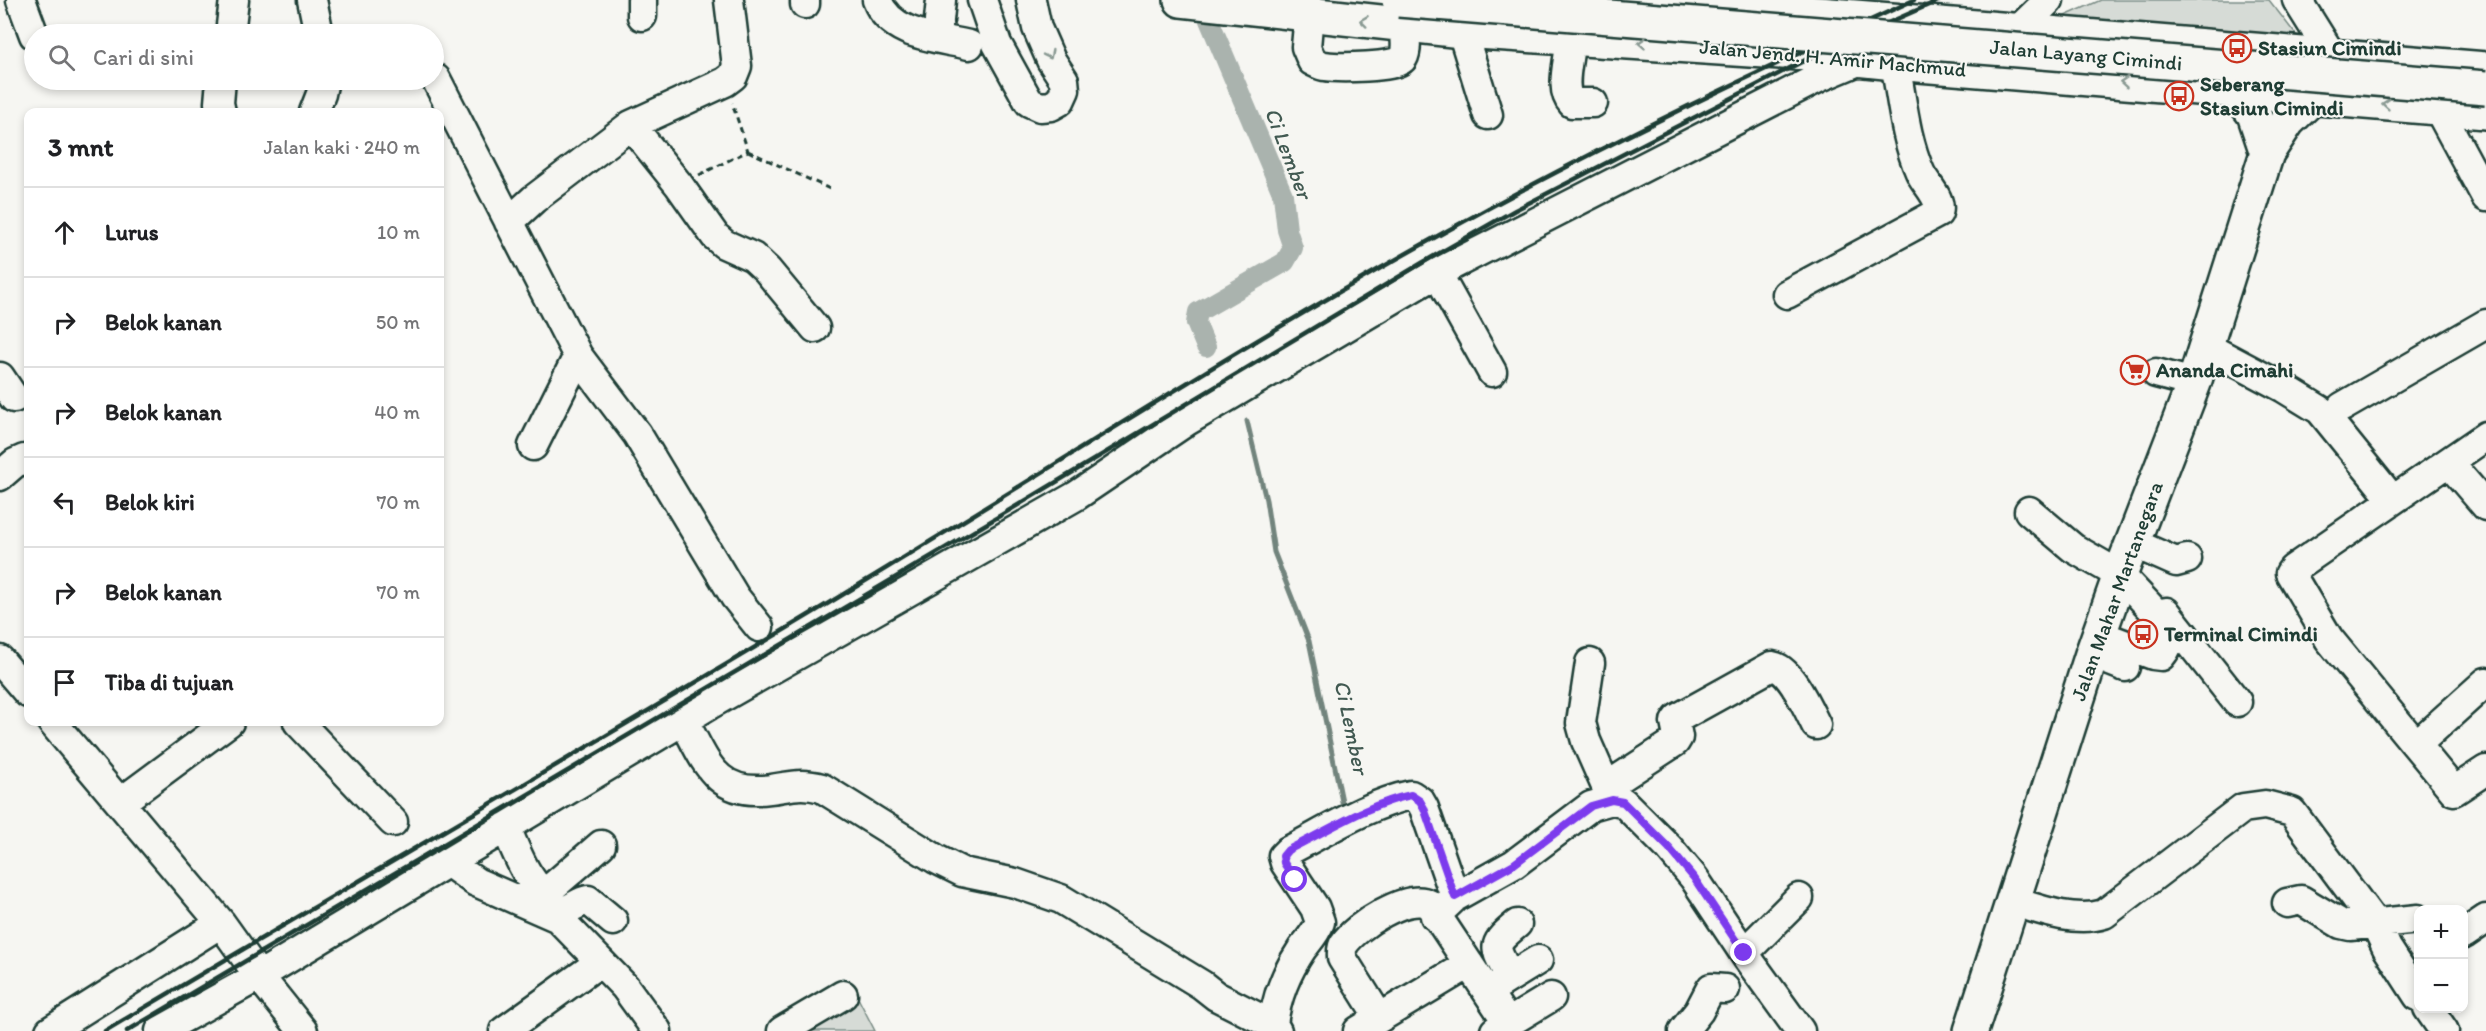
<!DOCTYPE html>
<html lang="id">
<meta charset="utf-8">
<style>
body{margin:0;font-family:Itim,sans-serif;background:#f2f2f2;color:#202124}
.controls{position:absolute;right:18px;bottom:18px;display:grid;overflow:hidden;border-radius:12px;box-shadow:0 3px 9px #0003}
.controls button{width:54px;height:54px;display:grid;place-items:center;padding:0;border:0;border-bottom:2px solid #e0e0e0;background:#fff;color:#202124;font:30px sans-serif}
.stop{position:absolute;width:18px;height:18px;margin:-14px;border:4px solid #7c3aed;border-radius:50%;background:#fff}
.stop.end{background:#7c3aed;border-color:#fff;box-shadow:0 2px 6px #0008}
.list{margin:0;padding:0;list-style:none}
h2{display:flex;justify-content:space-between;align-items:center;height:78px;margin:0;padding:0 24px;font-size:26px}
h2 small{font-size:20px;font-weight:400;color:#757577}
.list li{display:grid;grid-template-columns:39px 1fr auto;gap:18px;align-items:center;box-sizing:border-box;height:90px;padding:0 24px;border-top:2px solid #e0e0e0}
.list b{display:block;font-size:22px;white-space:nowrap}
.list em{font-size:20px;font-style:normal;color:#757577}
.icon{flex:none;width:33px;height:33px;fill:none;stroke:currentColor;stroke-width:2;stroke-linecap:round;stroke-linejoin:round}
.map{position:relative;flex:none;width:2486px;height:1031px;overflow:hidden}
.search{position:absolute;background:#fff;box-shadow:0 3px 9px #0003;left:24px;top:24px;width:420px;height:66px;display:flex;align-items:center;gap:15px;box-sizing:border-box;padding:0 21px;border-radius:33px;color:#757577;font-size:22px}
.panel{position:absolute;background:#fff;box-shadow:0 3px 9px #0003;left:24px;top:108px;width:420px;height:618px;border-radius:12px}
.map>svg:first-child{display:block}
.green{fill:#d6dbd6;stroke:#7a8c85;stroke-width:1.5}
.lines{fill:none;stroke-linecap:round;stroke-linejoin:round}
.stream{stroke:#72847d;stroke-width:5}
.canal{stroke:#aab3ae;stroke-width:20}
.minor-casing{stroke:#1f3d34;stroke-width:33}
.major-casing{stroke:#1f3d34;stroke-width:38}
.highway-casing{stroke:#1f3d34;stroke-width:38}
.path{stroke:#1f3d34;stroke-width:3;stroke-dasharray:6 4.5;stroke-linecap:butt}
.minor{stroke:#f6f6f2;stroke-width:28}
.major{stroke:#f6f6f2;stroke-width:33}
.highway{stroke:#f6f6f2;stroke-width:33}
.rail{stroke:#1f3d34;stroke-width:4.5}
.highway-bridge-casing{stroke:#1f3d34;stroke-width:38;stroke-linecap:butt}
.highway-bridge{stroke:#f6f6f2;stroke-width:33}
.oneway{stroke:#8a9a93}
.route{stroke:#7c3aed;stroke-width:8}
.labels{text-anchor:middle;stroke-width:4.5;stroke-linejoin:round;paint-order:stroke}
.poi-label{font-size:21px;font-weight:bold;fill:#1f3d34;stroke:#f6f6f2;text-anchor:start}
.street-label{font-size:21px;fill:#1f3d34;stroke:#f6f6f2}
.water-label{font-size:22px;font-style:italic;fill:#425a52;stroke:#f6f6f2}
</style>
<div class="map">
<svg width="2486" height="1031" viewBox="0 0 2486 1031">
<rect width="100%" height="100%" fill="#f6f6f2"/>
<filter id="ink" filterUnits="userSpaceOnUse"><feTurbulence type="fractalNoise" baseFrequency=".0167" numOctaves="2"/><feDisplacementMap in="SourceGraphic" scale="12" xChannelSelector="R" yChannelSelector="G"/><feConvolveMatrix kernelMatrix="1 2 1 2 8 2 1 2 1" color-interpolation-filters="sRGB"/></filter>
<g filter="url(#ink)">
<path class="green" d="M2101,0H2269L2300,40L2047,24Z
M856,994L875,1031H793Z"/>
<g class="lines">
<path class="stream" d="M1247,421L1266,500L1274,552L1309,641L1344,811"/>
<path class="canal" d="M1206,347L1196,323L1198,312L1285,262L1293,248L1287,230L1283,195L1209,20L1207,0"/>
<g class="minor-casing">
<path id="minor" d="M21,0L34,35
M312,0L319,34
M642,0V16
M877,0C891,36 935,37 969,45
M982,0L997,44L1029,102L1040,107L1051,106L1060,101L1065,90L1064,80L1051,60L1037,28L1031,0
M2297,0L2332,56
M805,4V0
M1309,14L1306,47L1312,61C1316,63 1321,66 1325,66C1337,68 1398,68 1403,58C1408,49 1405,35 1404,25
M939,20L941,0
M2018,30L2049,0
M1462,31L1488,115
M230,34L234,0
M1570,38C1571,57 1558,88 1572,103H1593
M436,79L578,356L637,434L735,597L759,627
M221,80L219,103L221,112
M2438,108L2486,197
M314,112L321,94L324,80
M631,125L679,185L715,236L724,244L753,257L767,270L815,328
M509,222L534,199L631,125L725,82L733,76L737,66L729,0
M1437,273L1492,372
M1787,294L1938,213C1943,199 1925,184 1920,172C1905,138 1902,99 1895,63
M2205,346L2284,388L2320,410L2392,499
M2156,373L2194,383
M0,377L14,398
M2342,407L2486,324
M2486,436L2293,569L2290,573L2329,639L2416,745L2486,682
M533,446L578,356
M2449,463L2486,506
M0,476L15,463L24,459L28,461
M2029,511L2073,548L2120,575L2170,628C2171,639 2169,647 2161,656L2153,655L2100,635
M2133,543L2176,562L2187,559
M2166,612L2237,702
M2092,654L2125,667
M0,660L28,693
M1590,663L1581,723L1586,741L1612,800
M684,721C706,762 716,797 771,789C792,786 801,782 822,788L936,859L962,872L1015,883L1061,899L1202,985L1216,996L1273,1025L1277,1031
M52,722L221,923L259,976L303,1031
M298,722L393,822
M2416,745L2454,791L2486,770
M1606,787L1675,742L1678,737L1675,722L1678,718L1772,666C1790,668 1808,709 1816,725
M121,802L229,722
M506,827C521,865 529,884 561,911C572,909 578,902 588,900L613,921
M449,863L476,882L558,918L625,987L657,1031
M544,894L601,845
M2012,901C2040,910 2075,923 2104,914L2243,808L2265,805L2292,812L2376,925L2387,948L2418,996
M2287,903L2301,900L2341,924L2350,926L2418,919
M1435,916L1455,897L1514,864L1591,806L1612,800L1623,802L1669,848L1694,878L1748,959L1800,1031
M2464,934L2486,919
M1744,953L1799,898
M1510,977C1495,947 1489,947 1517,924
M1496,986L1538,960
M2428,1008L2444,1031
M1379,1017L1342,958C1342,954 1341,948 1344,944C1356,926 1408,892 1429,904L1508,1023
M1273,1025C1276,997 1286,973 1302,949C1309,940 1316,933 1320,922L1315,908L1285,863L1283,856L1288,851C1327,831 1368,804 1411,795L1420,801L1424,808L1455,897
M50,1031L221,923
M160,1031L259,976L709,705L1076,496L1187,421L1437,273L1820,77L1863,59
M504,1031L600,962
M782,1031L843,995
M1358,1031L1469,964
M1495,1031L1551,997
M1683,1031L1699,1011L1711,988L1725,989"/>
</g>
<g class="major-casing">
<path id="major" d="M2236,90L2254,114L2267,153
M1971,1031L2092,654L2120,575L2194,383L2267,153L2288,121L2313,97"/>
</g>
<g class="highway-casing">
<path id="highway" d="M1181,0L1462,31L1797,53L1895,63L2486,112
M1609,0L1819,14L2486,69"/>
</g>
<path class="path" d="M748,151L832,190
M699,175L748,151L732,103"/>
<use href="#minor" class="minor"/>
<use href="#major" class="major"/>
<use href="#highway" class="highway"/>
<path class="rail" d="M105,1031C357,881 611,735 862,583C1062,462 1258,334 1463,222C1610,141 1762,70 1914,0
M127,1031L1008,511L1422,263L1515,210L1817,54L1940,0"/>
<g class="highway-bridge-casing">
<path id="highway-bridge" d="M1399,0L2486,88"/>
</g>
<use href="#highway-bridge" class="highway-bridge"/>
</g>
<defs><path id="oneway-chevron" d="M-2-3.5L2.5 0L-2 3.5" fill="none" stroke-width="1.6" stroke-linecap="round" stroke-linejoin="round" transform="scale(1.5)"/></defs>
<g class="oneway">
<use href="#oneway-chevron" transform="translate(1364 21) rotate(-173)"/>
<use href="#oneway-chevron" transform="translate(1642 43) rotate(-176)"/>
<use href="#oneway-chevron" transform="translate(1049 55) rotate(64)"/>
<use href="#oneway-chevron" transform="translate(2124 82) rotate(-175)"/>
<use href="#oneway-chevron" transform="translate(2386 104) rotate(-175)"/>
</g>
</g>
<g class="lines" filter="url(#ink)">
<path class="route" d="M1295,880L1284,863L1283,856L1288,850C1327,831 1368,804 1411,795L1420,801L1424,808L1455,897L1514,864L1591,806L1612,800L1623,802L1669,848L1694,878L1744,953"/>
</g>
<defs>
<g id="bus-ring" transform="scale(1.5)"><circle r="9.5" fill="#f6f6f2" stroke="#c8321e" stroke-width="1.5"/><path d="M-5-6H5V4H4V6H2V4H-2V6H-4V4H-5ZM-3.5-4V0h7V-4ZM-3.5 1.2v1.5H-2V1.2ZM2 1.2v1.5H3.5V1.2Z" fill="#c8321e"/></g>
<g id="supermarket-ring" transform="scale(1.5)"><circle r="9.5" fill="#f6f6f2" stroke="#c8321e" stroke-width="1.5"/><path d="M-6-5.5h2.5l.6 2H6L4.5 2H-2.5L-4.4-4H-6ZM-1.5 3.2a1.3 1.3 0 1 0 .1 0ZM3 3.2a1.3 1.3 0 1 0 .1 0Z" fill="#c8321e"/></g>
</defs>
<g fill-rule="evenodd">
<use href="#bus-ring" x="2237" y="48"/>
<use href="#bus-ring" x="2179" y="96"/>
<use href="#supermarket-ring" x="2135" y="370"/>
<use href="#bus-ring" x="2143" y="634"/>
</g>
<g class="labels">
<g class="poi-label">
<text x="2258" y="55">Stasiun Cimindi</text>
<text x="2200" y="91">Seberang<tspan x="2200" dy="24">Stasiun Cimindi</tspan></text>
<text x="2156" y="377">Ananda Cimahi</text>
<text x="2164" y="641">Terminal Cimindi</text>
</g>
<g class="street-label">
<text transform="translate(2086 55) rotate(5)" y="7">Jalan Layang Cimindi</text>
<text transform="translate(1833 58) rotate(5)" y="7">Jalan Jend. H. Amir Machmud</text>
<text transform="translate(2117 591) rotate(-70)" y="7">Jalan Mahar Martanegara</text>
</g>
<g class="water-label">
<text transform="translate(1289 153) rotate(69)" y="8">Ci Lember</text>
<text transform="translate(1352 727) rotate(78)" y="8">Ci Lember</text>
</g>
</g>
</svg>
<div class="controls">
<button>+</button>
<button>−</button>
</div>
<div class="stop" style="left:1295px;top:880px"></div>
<div class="stop end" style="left:1744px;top:953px"></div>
<div class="search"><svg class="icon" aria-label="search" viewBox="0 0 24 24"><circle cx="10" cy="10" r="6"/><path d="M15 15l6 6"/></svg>Cari di sini</div>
<section class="panel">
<h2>3 mnt<small>Jalan kaki · 240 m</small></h2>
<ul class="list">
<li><svg class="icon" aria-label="ahead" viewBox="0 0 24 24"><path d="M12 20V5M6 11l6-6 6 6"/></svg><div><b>Lurus</b></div><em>10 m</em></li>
<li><svg class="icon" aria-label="right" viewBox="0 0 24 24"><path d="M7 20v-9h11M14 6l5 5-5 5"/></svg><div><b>Belok kanan</b></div><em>50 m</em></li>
<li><svg class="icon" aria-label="right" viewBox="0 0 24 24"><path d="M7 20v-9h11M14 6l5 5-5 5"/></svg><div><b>Belok kanan</b></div><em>40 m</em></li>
<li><svg class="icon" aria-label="left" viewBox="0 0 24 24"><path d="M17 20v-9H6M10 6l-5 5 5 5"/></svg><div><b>Belok kiri</b></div><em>70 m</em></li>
<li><svg class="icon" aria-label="right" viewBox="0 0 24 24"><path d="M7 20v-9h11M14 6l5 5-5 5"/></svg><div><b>Belok kanan</b></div><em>70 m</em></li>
<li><svg class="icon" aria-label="arrive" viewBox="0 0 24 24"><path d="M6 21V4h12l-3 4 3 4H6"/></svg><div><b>Tiba di tujuan</b></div></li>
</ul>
</section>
</div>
